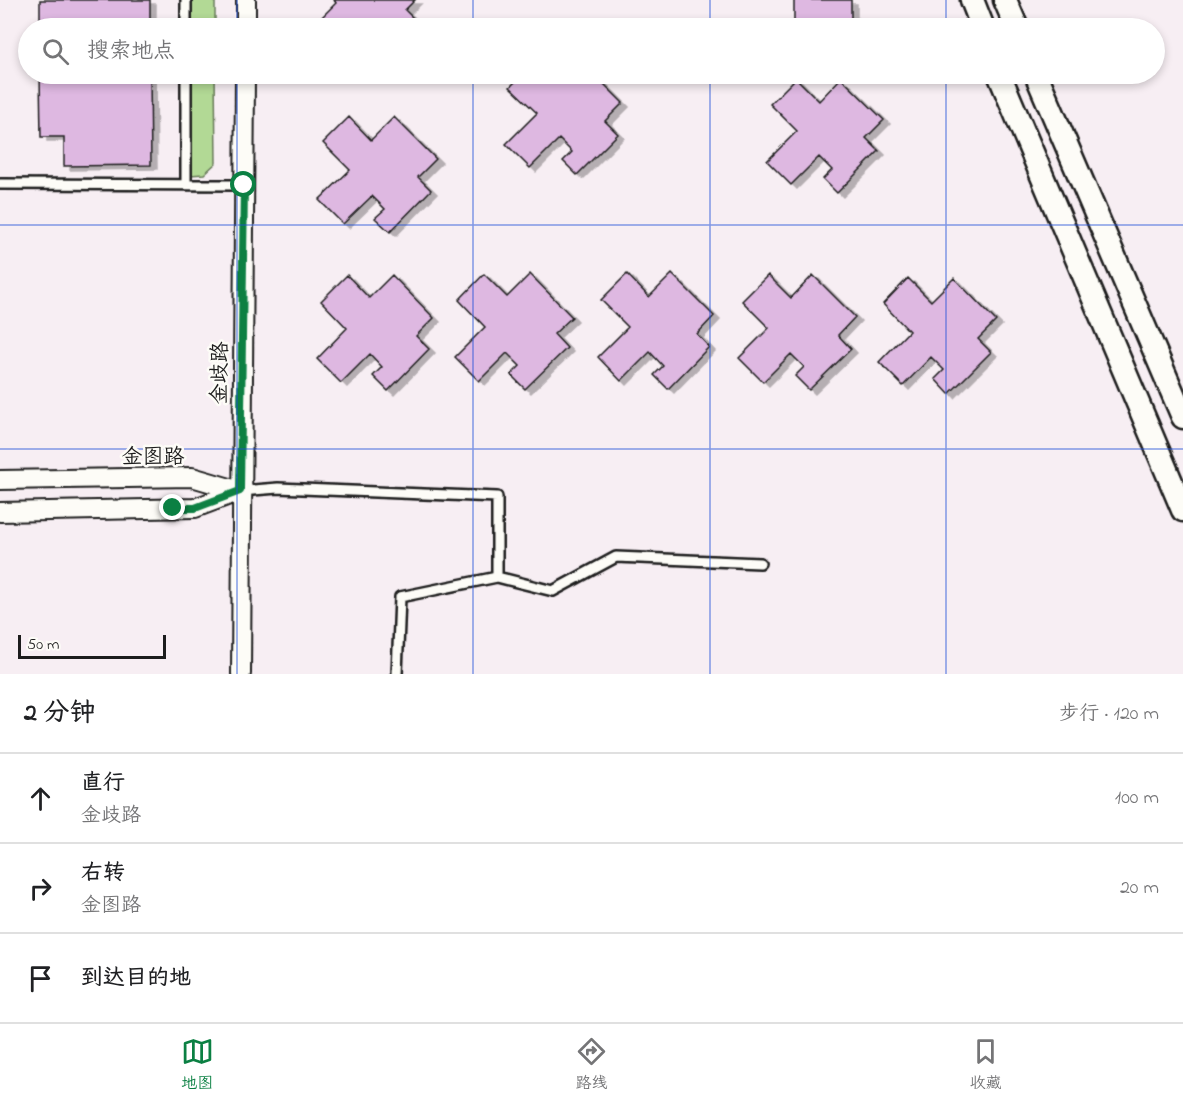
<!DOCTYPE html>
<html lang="zh">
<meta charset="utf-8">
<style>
body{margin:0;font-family:"Indie Flower","LXGW WenKai TC",sans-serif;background:#f6f6f6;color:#202124}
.scale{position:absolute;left:18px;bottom:15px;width:148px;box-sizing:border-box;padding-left:6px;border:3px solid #1c1c1c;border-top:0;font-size:16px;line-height:21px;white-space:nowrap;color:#1c1c1c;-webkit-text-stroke:4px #fdfcf7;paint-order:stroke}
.stop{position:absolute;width:18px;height:18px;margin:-14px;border:4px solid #0b8043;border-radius:50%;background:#fff}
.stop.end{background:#0b8043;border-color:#fff;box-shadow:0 2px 6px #0008}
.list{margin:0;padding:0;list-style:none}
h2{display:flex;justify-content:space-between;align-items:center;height:78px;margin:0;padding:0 24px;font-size:26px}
h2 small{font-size:20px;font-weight:400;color:#757577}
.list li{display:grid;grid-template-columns:39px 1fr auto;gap:18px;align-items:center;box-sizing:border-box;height:90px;padding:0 24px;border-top:2px solid #e0e0e0}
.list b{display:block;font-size:22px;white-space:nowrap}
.list p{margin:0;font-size:20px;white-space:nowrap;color:#757577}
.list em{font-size:20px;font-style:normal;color:#757577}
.icon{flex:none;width:33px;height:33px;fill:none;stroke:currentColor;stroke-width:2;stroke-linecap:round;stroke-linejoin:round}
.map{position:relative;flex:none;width:1183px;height:674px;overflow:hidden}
.search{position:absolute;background:#fff;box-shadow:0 3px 9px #0003;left:18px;right:18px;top:18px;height:66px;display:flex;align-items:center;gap:15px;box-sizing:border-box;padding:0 21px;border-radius:33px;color:#757577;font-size:22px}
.sheet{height:348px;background:#fff}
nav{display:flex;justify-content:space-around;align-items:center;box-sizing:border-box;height:84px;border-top:2px solid #e0e0e0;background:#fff;font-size:16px;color:#757577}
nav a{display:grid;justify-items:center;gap:3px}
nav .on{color:#0b8043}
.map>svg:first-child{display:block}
.green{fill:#b2d995;stroke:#677a58;stroke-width:1.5}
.building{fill:#deb8e1;stroke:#1c1c1c;stroke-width:1.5;filter:url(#shadow)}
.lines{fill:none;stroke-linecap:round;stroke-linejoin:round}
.service-casing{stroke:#1c1c1c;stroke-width:14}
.minor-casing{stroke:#1c1c1c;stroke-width:22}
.tertiary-casing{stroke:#1c1c1c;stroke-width:27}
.service{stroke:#fdfcf7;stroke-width:9}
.minor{stroke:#fdfcf7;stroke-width:18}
.tertiary{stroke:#fdfcf7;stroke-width:22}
.route{stroke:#0b8043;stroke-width:8}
.grid{fill:none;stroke:#1d4ed8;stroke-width:1.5;stroke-opacity:0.55}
.labels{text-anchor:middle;stroke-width:5;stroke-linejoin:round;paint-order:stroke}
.street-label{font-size:21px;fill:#1c1c1c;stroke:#fdfcf7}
</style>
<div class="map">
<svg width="1183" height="674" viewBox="0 0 1183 674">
<defs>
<filter id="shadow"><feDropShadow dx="6" dy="4" stdDeviation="0" flood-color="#0004"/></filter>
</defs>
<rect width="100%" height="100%" fill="#f7eef3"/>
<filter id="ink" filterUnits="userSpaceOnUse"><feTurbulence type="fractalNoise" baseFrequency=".0167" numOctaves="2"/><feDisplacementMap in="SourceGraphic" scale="12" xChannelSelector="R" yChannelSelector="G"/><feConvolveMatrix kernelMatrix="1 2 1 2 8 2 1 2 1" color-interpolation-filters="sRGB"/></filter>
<g filter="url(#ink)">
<path class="green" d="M188,0H215V28H188Z
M188,74H215L216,163L204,174L190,175Z"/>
<path class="building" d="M40,0H150V28H40Z
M334,0H415L405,10L418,23L413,28H311L336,3Z
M794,0H851V28H794Z
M40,74H150L151,165L64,166V137H41Z
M523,74H548L558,83L568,74H594L623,103L605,121L618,134L577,175L563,161L572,152L559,139L530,168L506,144L537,113L510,87Z
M796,78L819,101L841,78L884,120L866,138L879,151L837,193L823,179L832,170L819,157L791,185L767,161L797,131L770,104Z
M349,117L371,140L394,117L436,159L418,177L431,190L390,232L375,218L385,209L372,196L343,224L319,200L350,170L323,143Z
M484,274L507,297L530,274L572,317L554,334L567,348L525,389L511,375L520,366L507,353L479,381L455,357L485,327L459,300Z
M627,274L649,297L672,274L714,316L697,334L709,347L668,389L654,375L663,366L650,352L621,381L598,357L628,327L601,300Z
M347,275L369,298L392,275L434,318L416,336L429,349L388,391L373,376L382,367L370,354L341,383L317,359L347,328L321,301Z
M768,275L791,298L813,275L855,317L838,335L851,349L809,390L795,376L804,367L791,354L763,382L739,358L769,328L742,301Z
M908,278L931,301L954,278L996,321L978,339L991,352L949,394L935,379L944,370L931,357L903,386L879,362L909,331L883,304Z"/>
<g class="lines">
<g class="service-casing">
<path id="service" d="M186,0V28
M186,74V184
M0,184L244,185
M240,491L278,488L497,497V577
M397,674L400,597L497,577L553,591L616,557L760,563"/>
</g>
<g class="minor-casing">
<path id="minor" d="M246,28V0
M0,480L192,477L240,491
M0,512L195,508L240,491
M241,674L245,74"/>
</g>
<g class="tertiary-casing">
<path id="tertiary" d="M972,0L983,28
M1005,0L1017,28
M999,74L1183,510
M1036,74L1183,417"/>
</g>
<use href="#service" class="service"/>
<use href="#minor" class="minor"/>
<use href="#tertiary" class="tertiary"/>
</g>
</g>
<g class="lines" filter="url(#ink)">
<path class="route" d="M173,508H195L240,491L244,185"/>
</g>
<path class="grid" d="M237,0V28M473,0V28M710,0V28M946,0V28M237,74V674M473,74V674M710,74V674M946,74V674M0,225H1183M0,449H1183"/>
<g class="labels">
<g class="street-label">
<text transform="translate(219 373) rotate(-89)" y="7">金歧路</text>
<text x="153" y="463">金图路</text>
</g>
</g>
</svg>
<div class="scale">50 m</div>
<div class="stop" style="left:244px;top:185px"></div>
<div class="stop end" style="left:173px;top:508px"></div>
<div class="search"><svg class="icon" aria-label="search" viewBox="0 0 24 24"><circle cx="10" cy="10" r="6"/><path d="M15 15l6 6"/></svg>搜索地点</div>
</div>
<section class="sheet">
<h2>2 分钟<small>步行 · 120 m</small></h2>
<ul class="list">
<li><svg class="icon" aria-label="ahead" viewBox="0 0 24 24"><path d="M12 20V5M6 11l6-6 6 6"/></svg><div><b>直行</b><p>金歧路</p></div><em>100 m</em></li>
<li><svg class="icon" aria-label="right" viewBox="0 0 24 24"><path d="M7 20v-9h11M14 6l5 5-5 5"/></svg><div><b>右转</b><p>金图路</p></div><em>20 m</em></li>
<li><svg class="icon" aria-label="arrive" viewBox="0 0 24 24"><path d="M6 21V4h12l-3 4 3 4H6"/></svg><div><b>到达目的地</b></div></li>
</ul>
</section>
<nav>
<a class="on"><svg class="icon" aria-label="map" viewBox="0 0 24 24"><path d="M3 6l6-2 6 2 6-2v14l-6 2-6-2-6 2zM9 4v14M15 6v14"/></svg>地图</a>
<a><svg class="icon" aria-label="directions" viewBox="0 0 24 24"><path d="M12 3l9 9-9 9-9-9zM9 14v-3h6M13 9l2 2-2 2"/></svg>路线</a>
<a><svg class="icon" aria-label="saved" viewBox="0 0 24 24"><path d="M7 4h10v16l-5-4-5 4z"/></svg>收藏</a>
</nav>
